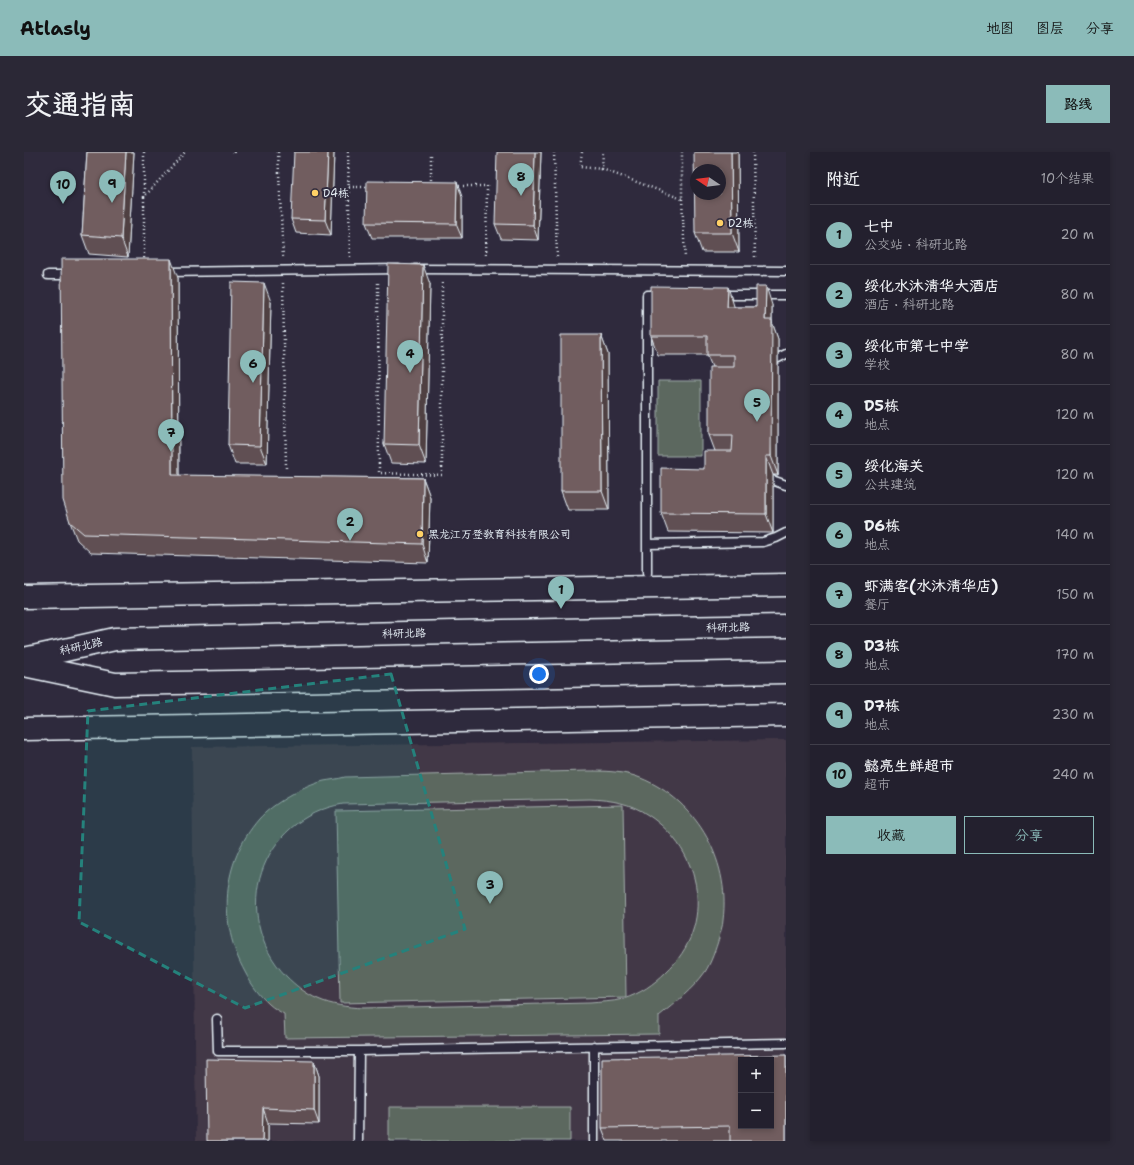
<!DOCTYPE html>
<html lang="zh">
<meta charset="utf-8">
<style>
body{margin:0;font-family:"Shantell Sans","LXGW WenKai TC",sans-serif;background:#2b2836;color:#f1f3f6}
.controls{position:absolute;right:12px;bottom:12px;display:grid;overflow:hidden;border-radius:0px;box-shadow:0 2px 6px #0003}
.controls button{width:36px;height:36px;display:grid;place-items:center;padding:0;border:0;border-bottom:1px solid #403e4a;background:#23202e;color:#f1f3f6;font:20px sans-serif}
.compass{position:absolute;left:666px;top:12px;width:36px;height:36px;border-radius:50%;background:#23202e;box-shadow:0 2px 6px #0003;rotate:283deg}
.you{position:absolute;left:515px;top:522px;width:14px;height:14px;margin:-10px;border:3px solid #fff;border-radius:50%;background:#1a73e8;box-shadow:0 0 0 6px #1a73e833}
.badge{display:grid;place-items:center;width:26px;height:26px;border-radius:50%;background:#8bbbb9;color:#111;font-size:13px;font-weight:700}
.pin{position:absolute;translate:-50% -33px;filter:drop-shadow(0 1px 2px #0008)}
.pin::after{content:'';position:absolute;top:21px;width:14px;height:12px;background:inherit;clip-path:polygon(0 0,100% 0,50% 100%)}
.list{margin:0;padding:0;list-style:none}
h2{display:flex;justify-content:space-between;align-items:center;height:52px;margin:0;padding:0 16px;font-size:17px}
h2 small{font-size:13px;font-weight:400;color:#a3a3aa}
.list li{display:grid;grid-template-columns:26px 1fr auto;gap:12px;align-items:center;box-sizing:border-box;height:60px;padding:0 16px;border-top:1px solid #403e4a}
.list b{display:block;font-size:15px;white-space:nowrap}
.list p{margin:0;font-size:13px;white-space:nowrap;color:#a3a3aa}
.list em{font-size:13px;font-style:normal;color:#a3a3aa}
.actions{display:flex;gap:8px;padding:12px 16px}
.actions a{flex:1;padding:9px 0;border:1px solid #8bbbb9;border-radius:0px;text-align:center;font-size:14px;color:#8bbbb9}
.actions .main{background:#8bbbb9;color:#111}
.map{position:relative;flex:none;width:762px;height:989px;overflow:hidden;border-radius:0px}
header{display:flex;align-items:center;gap:24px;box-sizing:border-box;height:56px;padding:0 20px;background:#8bbbb9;color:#111}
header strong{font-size:19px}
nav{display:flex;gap:22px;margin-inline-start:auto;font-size:14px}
.intro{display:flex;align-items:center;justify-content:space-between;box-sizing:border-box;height:96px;padding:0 24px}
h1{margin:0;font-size:28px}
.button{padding:10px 18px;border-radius:0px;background:#8bbbb9;color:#111;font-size:14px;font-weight:700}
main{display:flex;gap:24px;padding:0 24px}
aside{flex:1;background:#23202e;border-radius:0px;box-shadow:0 2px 6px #0003}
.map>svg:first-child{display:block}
.built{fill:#433947;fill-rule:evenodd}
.green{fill:#5b685e;stroke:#a2acab;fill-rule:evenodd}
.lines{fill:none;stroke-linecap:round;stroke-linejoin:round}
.service-casing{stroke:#e8f1f8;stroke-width:11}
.primary-casing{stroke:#e8f1f8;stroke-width:25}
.path{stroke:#e8f1f8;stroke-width:2.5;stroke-dasharray:1 3;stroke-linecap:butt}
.service{stroke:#2f2a3d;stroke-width:8}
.primary{stroke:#2f2a3d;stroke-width:22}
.wall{fill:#615052;stroke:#e8f1f8}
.shaded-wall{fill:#4f4142;stroke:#e8f1f8}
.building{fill:#715d5f;stroke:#e8f1f8;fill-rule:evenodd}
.marked{fill:#25827c;fill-opacity:0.2;stroke:#25827c;stroke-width:3;stroke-dasharray:8 5;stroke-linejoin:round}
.poi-dot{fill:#ffd166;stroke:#2f2a3d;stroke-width:1.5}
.labels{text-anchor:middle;stroke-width:4;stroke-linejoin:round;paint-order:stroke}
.poi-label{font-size:11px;fill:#e8f1f8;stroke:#2f2a3d;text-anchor:start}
.street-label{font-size:11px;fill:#e8f1f8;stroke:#2f2a3d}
</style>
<header>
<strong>Atlasly</strong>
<nav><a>地图</a><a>图层</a><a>分享</a></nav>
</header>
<div class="intro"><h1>交通指南</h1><a class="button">路线</a></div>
<main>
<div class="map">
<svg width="762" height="989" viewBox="0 0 762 989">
<rect width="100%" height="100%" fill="#2f2a3d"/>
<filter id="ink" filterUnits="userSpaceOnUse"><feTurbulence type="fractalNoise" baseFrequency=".025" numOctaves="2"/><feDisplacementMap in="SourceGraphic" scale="8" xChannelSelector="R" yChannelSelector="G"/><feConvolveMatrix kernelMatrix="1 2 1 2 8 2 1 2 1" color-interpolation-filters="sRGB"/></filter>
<g filter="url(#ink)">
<path class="built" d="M762,588V989H172L168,595ZM717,908H747V974H717Z"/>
<path class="green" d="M634,229H677V304H634Z
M563,619C579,619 595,619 611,624C670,644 707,707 699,768C699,774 696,780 695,786C692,796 687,811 681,820C669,837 651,851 635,864V882L261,886L260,862C255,859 249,856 245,852C235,843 227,832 221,820C194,771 197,711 235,667C248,652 280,634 300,629C306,628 314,627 321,625ZM566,647C587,648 607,651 624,663C679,699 692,774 642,820C630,832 616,842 599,847C588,850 576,850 566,851L338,856C323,855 307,853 294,847C282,842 271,833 262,824C204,763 236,666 319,652Z
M599,653L602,845L316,851L312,659Z
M365,955H546V989H365Z"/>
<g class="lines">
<g class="service-casing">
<path id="service" d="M390,117L762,119
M142,120L375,117
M24,123H47
M696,143H762
M746,210L762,202
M741,321L748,328L762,333
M623,392L739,390L752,386L762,381
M623,421V143H636
M193,867L194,899H335L762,891
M334,989L335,899
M570,989V894"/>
</g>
<g class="primary-casing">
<path id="primary" d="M0,445L762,433
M0,507L91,487L533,478L762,474
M0,513L91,532L762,520
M0,577L762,563"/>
</g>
<path class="path" d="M210,0V2
M254,0L259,106
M324,0L326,105
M530,0L533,105
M558,0L556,15L578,17L579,0
M729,0L731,105
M578,17L658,47V0
M407,32V0
M431,34H463L462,104
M325,35H346
M120,45V0
M658,47L661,106
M120,110V45L161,0
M259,131L262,316
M354,131L355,321L418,323V130"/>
<use href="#service" class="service"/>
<use href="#primary" class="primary"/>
</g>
<path class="wall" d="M63,0H110L104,105L65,102L58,83Z
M310,0L307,83L272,81L267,67Z
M517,0L514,88L477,87L471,72Z
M714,0L715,100H678L671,81Z
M438,45V86H348L342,71Z
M154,126L155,324L399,326L406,345L404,411L67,401L53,388L46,370Z
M406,132L402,312L367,311L360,292Z
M247,150L243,312H211L204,293Z
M748,153V170L754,187V323H749V381L644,380L637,361L680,317L691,299L685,283L688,215L683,203H634L627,184L710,154V155H732Z
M577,183L584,202L585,358H544L537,339Z
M762,903V989H583L578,976Z
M290,909L295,924V972L244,971V989H183Z"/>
<path class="shaded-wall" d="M102,0H110L104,105L97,86Z
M304,0H310L307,83L301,68Z
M511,0H517L514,88L509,73Z
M707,0H714L715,100L708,81Z
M433,30L438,45V86L432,72Z
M147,107L154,126L155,342L148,323Z
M399,113L406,132L402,312L395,293Z
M240,131L247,150L243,312L236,294Z
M742,134L748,153V170L754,187V323L747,304L741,168Z
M704,135L710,154V174L703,155Z
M577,183L584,202L585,358L578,339Z
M742,304L749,323V381L742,362Z
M399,326L406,345L404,411L398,392Z
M290,909L295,924V972L290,958Z
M239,956L244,971V989H238Z"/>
<path class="building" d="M63,0H102L97,86L58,83Z
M270,0H304L301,68L267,67Z
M473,0H511L509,73L471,72Z
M670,0H707L708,81H671ZM672,18H696V42H672Z
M343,29L433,30L432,72L342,71Z
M37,107H147L148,323L399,326L398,392L60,382L46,370L39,348Z
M364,112L399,113L395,293L360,292Z
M207,130L240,131L236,294L204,293Z
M627,134L704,135L703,155H732V134H742L741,168H748L747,304H742V362L637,361V316L680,317V299H708L709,283H685V215H710V203H683V184H627Z
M537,183H577L578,339H537Z
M762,903V989H706V974L578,976V906ZM717,908H747V974H717Z
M182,907L290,909V958L239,956L238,989H183Z"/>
</g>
<path class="marked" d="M367,522L441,777L221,856L55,770L64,559Z"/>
<g class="poi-dot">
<circle cx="291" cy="41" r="4"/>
<circle cx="696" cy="71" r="4"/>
<circle cx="396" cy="382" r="4"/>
</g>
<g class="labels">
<g class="poi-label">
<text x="299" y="45">D4栋</text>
<text x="704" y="75">D2栋</text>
<text x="404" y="386">黑龙江万登教育科技有限公司</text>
</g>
<g class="street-label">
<text transform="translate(704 475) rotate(-1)" y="4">科研北路</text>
<text transform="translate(380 481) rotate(-1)" y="4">科研北路</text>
<text transform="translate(57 494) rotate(-13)" y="4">科研北路</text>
</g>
</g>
</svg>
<div class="controls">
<button>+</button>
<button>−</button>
</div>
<svg class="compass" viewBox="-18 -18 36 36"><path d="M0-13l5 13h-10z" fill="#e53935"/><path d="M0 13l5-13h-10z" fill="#a3a3aa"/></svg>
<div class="you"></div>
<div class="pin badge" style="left:537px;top:457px">1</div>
<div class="pin badge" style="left:326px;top:389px">2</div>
<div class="pin badge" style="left:466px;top:752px">3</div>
<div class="pin badge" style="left:386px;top:221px">4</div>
<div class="pin badge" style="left:733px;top:270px">5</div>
<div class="pin badge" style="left:229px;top:231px">6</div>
<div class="pin badge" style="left:147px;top:300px">7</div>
<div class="pin badge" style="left:497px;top:44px">8</div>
<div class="pin badge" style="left:88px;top:51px">9</div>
<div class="pin badge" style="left:39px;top:52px">10</div>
</div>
<aside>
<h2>附近<small>10个结果</small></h2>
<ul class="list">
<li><span class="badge">1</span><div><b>七中</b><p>公交站 · 科研北路</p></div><em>20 m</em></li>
<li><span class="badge">2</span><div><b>绥化水沐清华大酒店</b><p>酒店 · 科研北路</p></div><em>80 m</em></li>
<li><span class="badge">3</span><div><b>绥化市第七中学</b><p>学校</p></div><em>80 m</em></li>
<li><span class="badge">4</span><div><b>D5栋</b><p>地点</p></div><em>120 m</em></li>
<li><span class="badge">5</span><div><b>绥化海关</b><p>公共建筑</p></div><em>120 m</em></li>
<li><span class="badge">6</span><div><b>D6栋</b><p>地点</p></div><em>140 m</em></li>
<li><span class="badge">7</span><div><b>虾满客(水沐清华店)</b><p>餐厅</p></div><em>150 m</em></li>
<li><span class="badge">8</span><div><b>D3栋</b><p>地点</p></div><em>170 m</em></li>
<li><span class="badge">9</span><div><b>D7栋</b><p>地点</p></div><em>230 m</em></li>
<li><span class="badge">10</span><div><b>懿亮生鲜超市</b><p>超市</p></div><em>240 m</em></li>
</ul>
<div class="actions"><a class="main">收藏</a><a>分享</a></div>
</aside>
</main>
